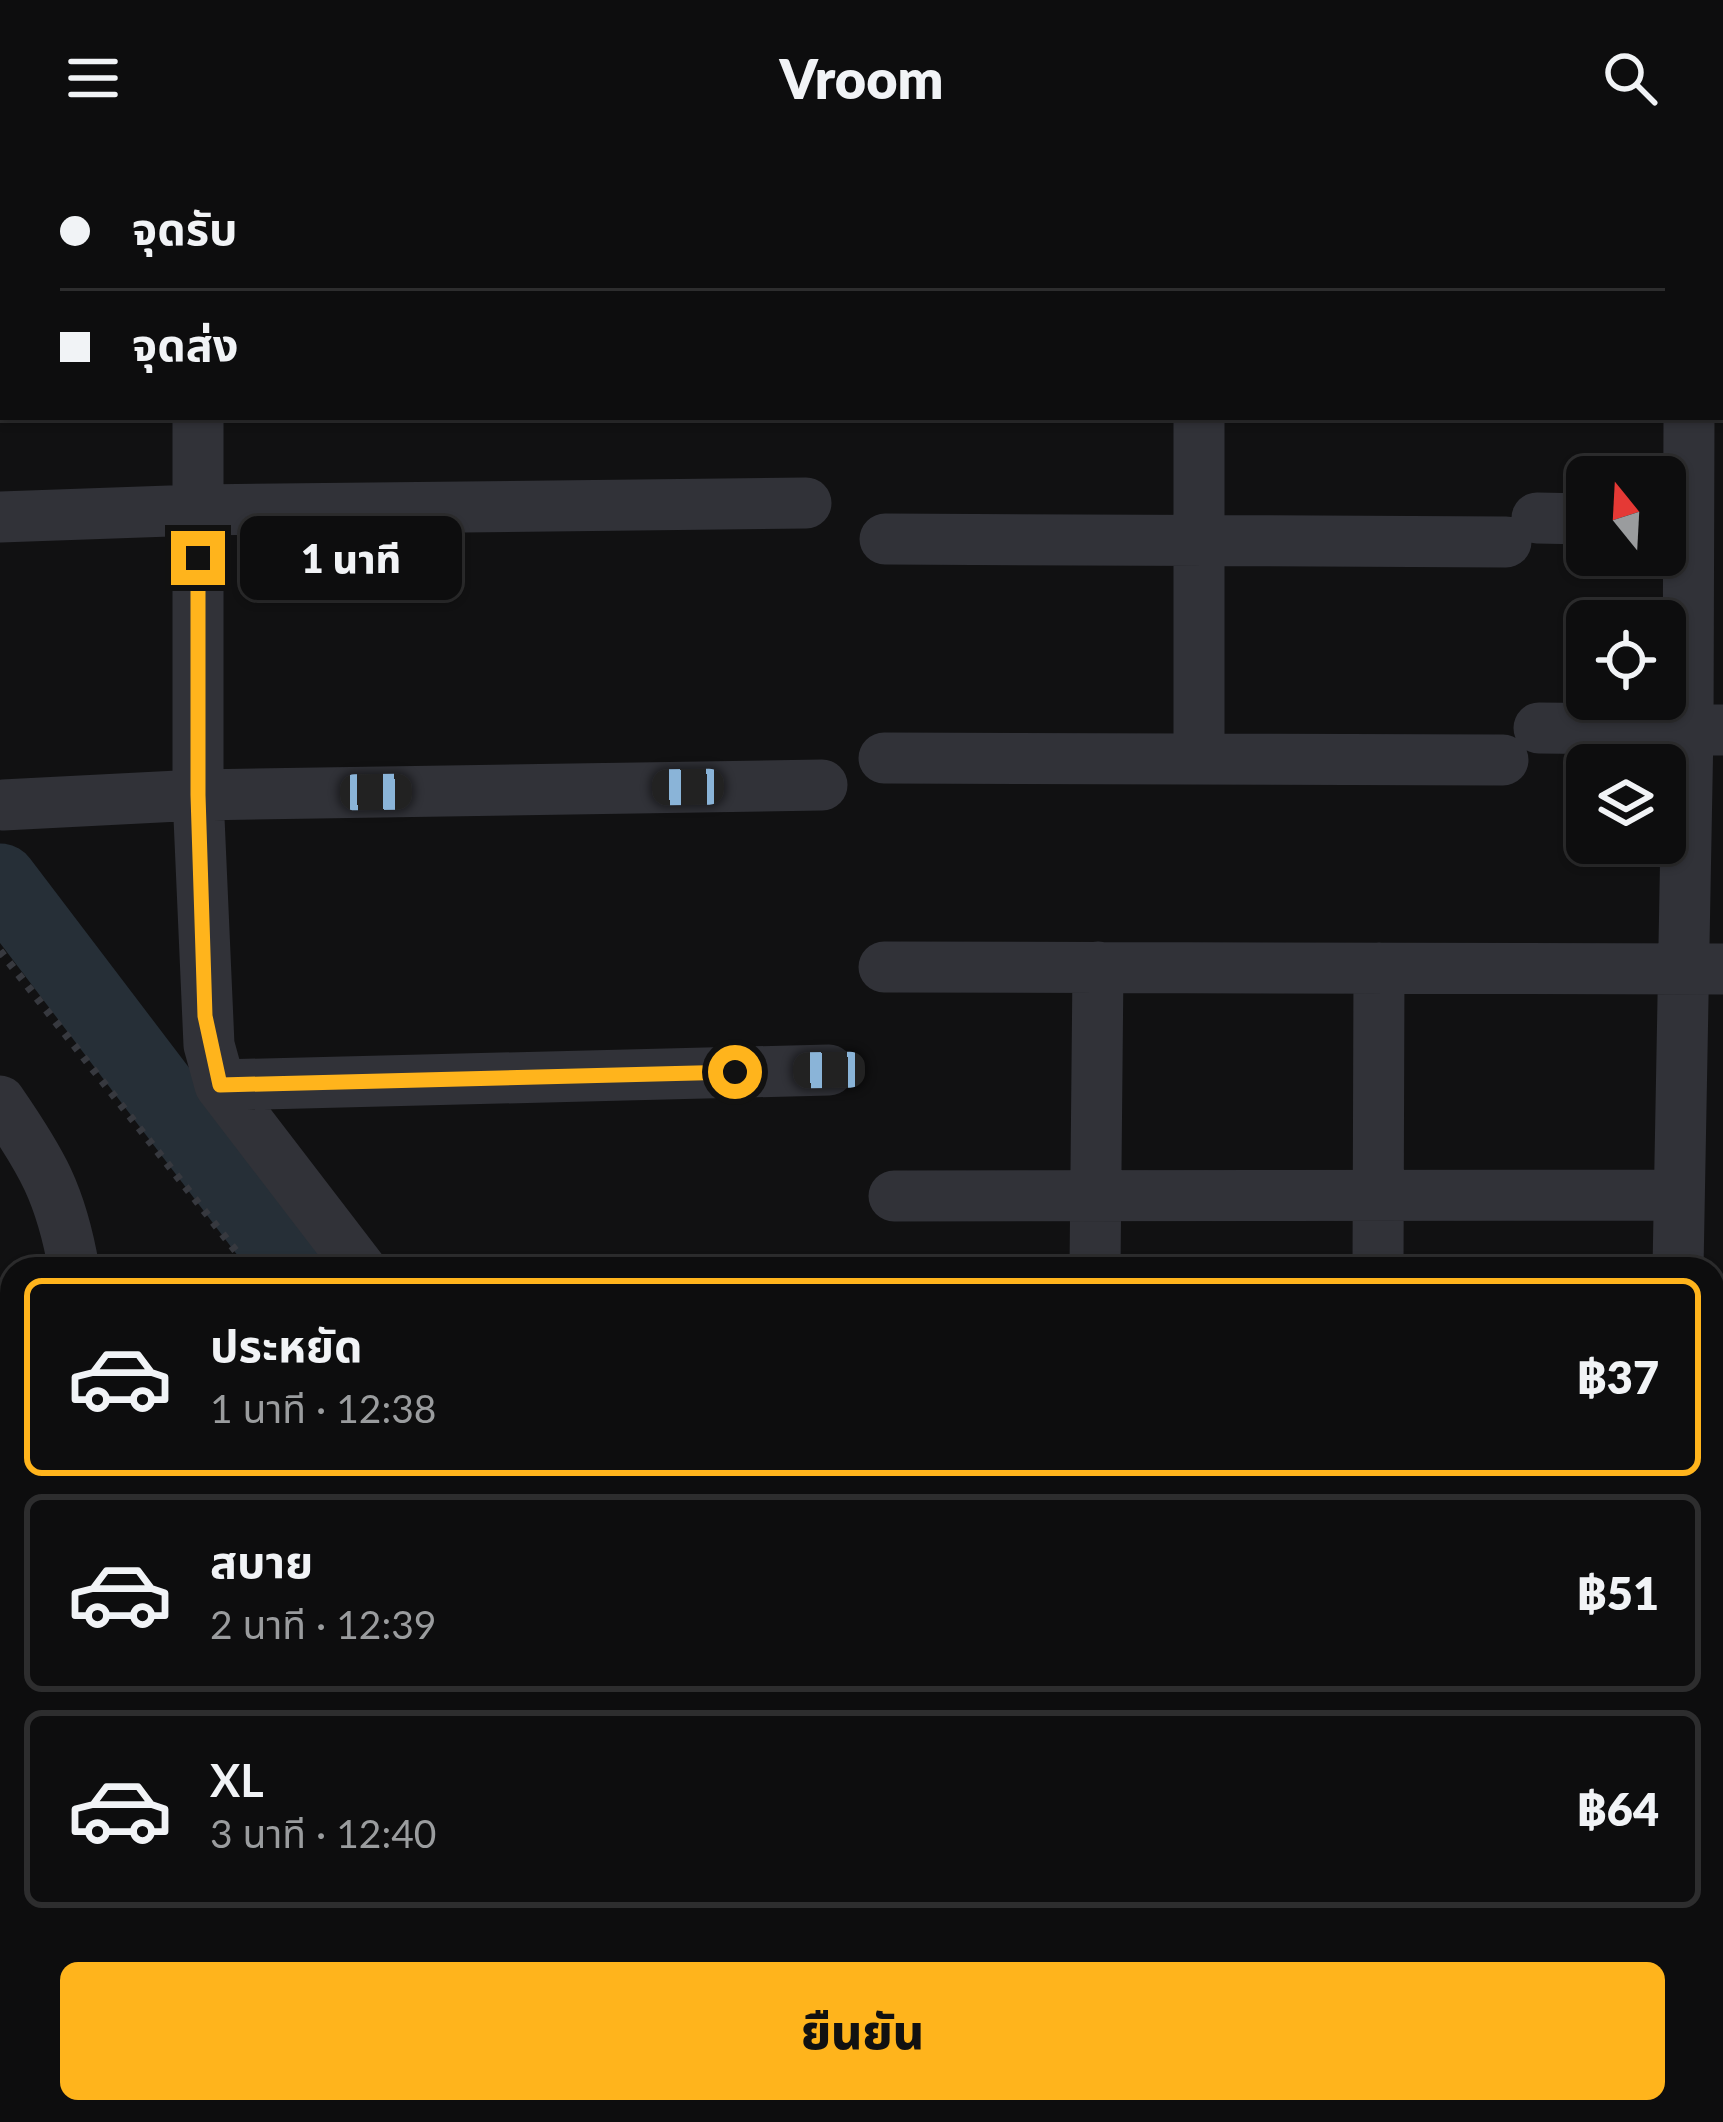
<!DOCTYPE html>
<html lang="th">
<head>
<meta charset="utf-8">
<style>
  body { margin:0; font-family:Lato,"Noto Sans Thai",sans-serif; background:#1b1b1c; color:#f1f3f6; height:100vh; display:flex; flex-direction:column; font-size:45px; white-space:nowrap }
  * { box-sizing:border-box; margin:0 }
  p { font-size:39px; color:#9a9c9e }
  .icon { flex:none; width:66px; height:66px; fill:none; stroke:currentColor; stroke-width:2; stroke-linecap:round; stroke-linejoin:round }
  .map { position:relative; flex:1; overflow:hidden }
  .panel { position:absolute; left:0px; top:1101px; width:1725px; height:867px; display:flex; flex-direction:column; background:#0d0d0e; border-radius:36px 36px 0 0; box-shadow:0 3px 9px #0004,0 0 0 3px #2d2d2e }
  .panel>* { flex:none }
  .guide { position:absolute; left:0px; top:0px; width:1725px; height:264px; box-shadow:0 3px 9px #0004,0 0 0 3px #2d2d2e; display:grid; align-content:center; height:264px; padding:0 60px; background:#0d0d0e }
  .needle { width:78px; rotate:342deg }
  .tools { position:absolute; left:1566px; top:300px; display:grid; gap:24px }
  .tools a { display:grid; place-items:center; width:120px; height:120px; border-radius:18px; background:#0d0d0e; box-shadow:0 3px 9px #0004,0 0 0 3px #2d2d2e; font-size:60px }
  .end { position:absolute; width:54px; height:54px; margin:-27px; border:15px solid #ffb41c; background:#111; box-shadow:0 0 0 6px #111 }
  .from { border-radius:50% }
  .bubble { position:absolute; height:84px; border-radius:18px; background:#0d0d0e; box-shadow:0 3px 9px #0004,0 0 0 3px #2d2d2e; font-size:39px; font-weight:800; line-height:84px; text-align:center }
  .car { position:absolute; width:36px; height:72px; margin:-36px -18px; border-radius:15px; box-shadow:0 0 9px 3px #0007; background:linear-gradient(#222 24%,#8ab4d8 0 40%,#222 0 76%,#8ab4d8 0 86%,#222 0) }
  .guide b { display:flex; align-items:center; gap:42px; height:114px; font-size:45px }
  .guide b+b { border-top:3px solid #2d2d2e }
  .guide i { width:30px; height:30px; background:#f1f3f6 }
  ul { padding:21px 0 0; list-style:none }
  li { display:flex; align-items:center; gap:36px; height:198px; margin:0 24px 18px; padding:0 36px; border:6px solid #2d2d2e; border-radius:18px }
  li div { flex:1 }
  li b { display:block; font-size:45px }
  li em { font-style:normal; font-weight:800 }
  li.selected { border-color:#ffb41c }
  li>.icon { width:108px; height:108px; stroke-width:1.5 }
  .primary-button { display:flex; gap:24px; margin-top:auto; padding:24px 60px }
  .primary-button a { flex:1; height:138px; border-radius:18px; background:#ffb41c; color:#111; font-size:48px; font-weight:800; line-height:138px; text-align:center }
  header { display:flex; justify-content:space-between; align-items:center; height:156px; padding:0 60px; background:#0d0d0e; font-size:54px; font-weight:800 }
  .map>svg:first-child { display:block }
</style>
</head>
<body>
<header><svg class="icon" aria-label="menu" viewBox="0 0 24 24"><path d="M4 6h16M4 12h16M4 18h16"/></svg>Vroom<svg class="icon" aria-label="search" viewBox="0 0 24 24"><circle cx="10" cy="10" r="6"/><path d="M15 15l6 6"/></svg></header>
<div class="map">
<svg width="1723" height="1966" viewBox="0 0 1723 1966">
  <rect width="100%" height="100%" fill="#111112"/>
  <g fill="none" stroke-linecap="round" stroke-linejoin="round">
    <path stroke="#262f37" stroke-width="45" d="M1713 1705 1723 1706"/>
    <path stroke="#262f37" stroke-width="75" d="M0 725 295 1113
      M1224 1956 1231 1966"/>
    <path stroke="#37393f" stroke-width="8" stroke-dasharray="6 9" stroke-linecap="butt" d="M0 795 250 1113
      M1713 1677 1723 1678
      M1141 1956 1138 1961 1148 1966"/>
    <path stroke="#313238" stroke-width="51" d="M184 0V3
      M1689 0V3
      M1205 3V0
      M0 73H3
      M1722 142H1723
      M198 261V639L209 889 220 929 361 1113
      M0 361 198 354 806 347
      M1537 362 1587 363
      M885 383 1506 386
      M1539 572 1722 574
      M884 602 1503 604
      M1199 602V261
      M3 649 198 639 822 629
      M884 811 1723 813
      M220 929 829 914
      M0 945C42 1006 61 1038 74 1113
      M894 1040 1677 1039
      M1095 1113 1098 811
      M1378 1113 1379 812
      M1678 1113 1688 573 1689 261
      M1713 1269H1723
      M0 1565 12 1563
      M1713 1618 1723 1619
      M1713 1755H1723
      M0 1764 12 1762
      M212 1956 214 1966
      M1672 1956 1723 1960
      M1291 1966 1336 1956"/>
  </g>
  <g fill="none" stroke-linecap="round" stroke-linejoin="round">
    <path stroke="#ffb41c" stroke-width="15" d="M198 402V639L205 860 220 929 735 916"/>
  </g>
</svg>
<div class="tools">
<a><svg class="needle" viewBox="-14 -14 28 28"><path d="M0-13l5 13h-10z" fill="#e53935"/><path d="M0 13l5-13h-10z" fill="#9a9c9e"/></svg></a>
<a><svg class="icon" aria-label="locate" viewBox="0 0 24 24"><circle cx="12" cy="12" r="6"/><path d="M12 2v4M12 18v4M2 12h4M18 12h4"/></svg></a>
<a><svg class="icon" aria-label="layers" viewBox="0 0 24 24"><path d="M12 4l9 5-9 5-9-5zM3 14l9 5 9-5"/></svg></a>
</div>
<i class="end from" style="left:735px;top:916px"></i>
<i class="end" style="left:198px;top:402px"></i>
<div class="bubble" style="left:240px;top:360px;width:222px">1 นาที</div>
<i class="car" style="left:688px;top:631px;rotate:269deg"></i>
<i class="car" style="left:376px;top:636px;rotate:89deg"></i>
<i class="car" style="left:829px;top:914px;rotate:269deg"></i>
<div class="guide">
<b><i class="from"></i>จุดรับ</b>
<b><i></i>จุดส่ง</b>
</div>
<section class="panel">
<ul>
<li class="selected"><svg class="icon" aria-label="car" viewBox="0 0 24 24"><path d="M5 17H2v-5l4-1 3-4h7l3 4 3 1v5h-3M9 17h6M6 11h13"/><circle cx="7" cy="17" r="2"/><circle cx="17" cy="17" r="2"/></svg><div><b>ประหยัด</b><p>1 นาที · 12:38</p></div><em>฿37</em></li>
<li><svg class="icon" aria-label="car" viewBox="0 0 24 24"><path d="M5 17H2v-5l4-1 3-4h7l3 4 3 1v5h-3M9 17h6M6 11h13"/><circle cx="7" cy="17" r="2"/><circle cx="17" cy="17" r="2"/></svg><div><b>สบาย</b><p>2 นาที · 12:39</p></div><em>฿51</em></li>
<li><svg class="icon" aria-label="car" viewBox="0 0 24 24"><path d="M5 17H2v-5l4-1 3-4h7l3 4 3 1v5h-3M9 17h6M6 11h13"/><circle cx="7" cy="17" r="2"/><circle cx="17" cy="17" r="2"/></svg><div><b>XL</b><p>3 นาที · 12:40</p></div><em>฿64</em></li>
</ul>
<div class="primary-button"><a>ยืนยัน</a></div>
</section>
</div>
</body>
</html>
